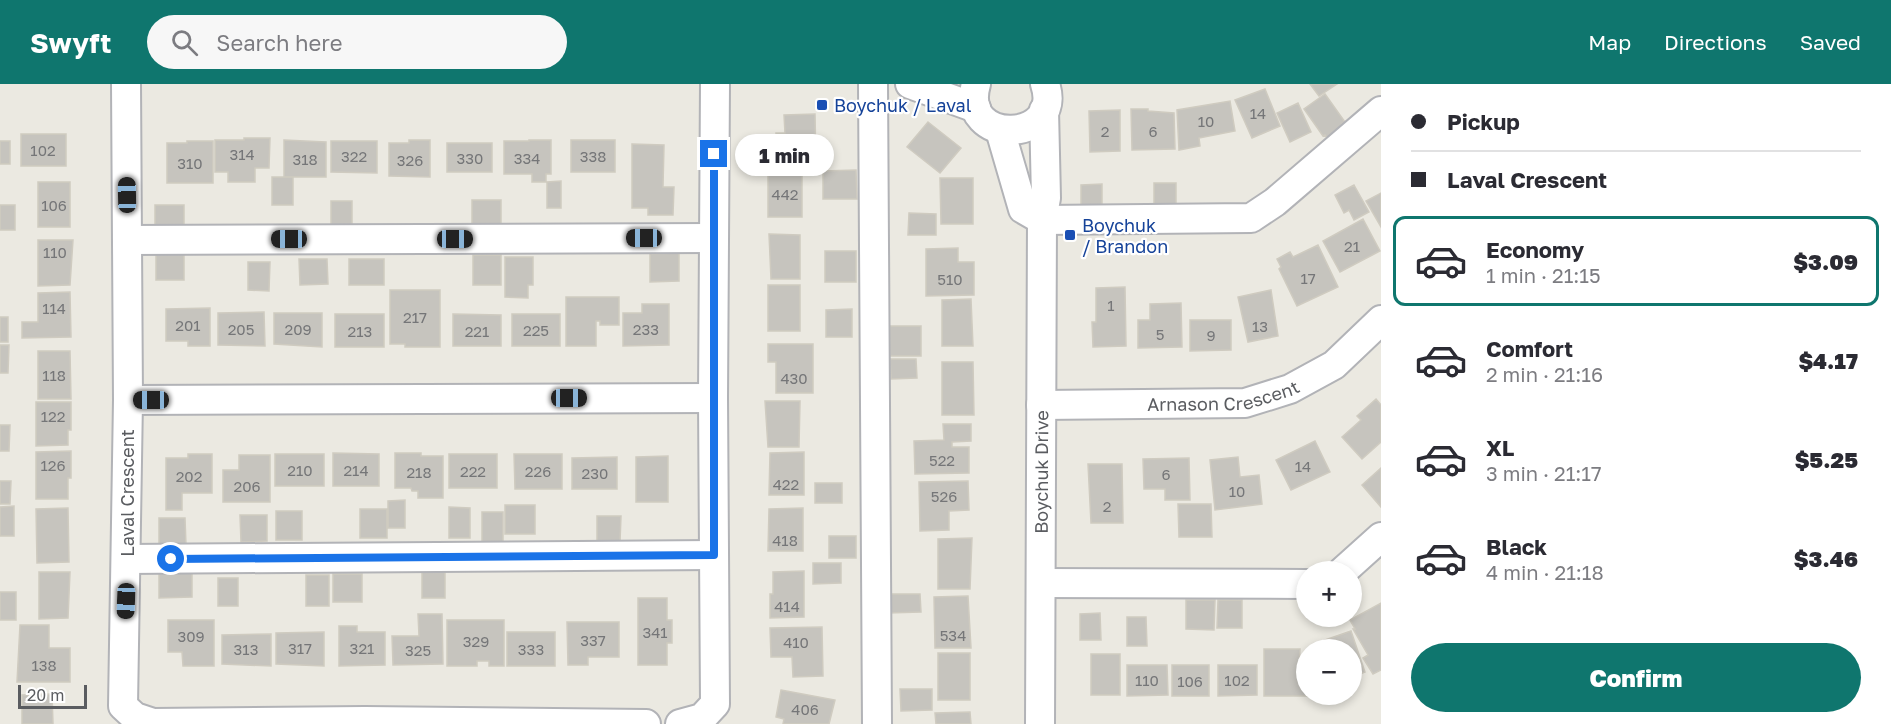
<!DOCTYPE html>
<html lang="en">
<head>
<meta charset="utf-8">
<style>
  body { margin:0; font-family:"Golos Text",sans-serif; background:#f7f7f7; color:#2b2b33; height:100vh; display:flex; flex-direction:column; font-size:22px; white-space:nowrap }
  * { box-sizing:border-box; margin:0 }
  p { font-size:20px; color:#7c7c81 }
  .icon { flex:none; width:33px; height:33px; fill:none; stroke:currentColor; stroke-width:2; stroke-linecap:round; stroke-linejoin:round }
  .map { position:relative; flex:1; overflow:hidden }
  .panel { display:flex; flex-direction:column; background:#fff; width:510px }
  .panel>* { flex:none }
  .guide { display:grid; align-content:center; height:132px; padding:0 30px; background:#fff }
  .controls { position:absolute; left:1296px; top:477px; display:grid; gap:12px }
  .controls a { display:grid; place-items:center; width:66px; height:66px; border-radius:50%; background:#fff; box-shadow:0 3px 9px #0003; font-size:30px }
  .scale { position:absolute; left:18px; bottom:15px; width:69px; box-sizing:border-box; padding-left:6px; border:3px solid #5a5c60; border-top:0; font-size:16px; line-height:21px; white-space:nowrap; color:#5a5c60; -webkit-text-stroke:4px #fff; paint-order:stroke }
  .end { position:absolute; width:27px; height:27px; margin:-14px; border:8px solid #1a73e8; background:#fff; box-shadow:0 0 0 3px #fff }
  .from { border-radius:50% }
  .bubble { position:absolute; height:42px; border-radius:21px; background:#fff; box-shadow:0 3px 9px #0003; font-size:20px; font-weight:800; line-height:42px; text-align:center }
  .car { position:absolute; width:18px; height:36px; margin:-18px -9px; border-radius:8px; box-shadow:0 0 4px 2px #0007; background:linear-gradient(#222 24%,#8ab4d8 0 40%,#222 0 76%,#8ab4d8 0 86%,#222 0) }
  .guide b { display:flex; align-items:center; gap:21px; height:57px; font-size:22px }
  .guide b+b { border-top:2px solid #e1e1e2 }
  .guide i { width:15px; height:15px; background:#2b2b33 }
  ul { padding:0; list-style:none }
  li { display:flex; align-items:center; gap:18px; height:90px; margin:0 12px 9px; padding:0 18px; border:3px solid transparent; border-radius:12px }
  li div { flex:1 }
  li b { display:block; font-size:22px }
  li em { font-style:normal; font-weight:800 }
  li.current { border-color:#0f766e }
  li>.icon { width:54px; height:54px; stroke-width:1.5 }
  .action { display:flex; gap:12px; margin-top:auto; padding:12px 30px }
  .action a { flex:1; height:69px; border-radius:36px; background:#0f766e; color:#fff; font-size:24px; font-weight:800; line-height:69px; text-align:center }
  header { display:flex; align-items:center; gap:36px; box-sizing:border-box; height:84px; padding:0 30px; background:#0f766e; color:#fff }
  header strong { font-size:28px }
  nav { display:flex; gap:33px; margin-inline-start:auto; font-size:21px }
  .search { width:420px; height:54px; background:#f7f7f7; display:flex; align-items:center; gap:15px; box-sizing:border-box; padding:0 21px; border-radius:33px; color:#7c7c81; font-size:22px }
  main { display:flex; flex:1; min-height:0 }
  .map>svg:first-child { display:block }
</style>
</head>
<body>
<header>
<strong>Swyft</strong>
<div class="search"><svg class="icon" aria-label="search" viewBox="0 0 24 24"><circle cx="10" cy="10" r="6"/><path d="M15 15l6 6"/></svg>Search here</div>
<nav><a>Map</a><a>Directions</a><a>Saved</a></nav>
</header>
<main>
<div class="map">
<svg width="1381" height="640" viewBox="0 0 1381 640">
  <rect width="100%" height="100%" fill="#ebe9e1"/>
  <path fill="#c6c4be" stroke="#cfcbc0" stroke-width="1.5" d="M1310 0H1337L1319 12Z
    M1265 5 1280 42 1252 54 1235 16Z
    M1325 10 1345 38 1342 40 1346 46 1329 57 1325 51 1323 52 1304 25Z
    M1230 17 1235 47 1199 54 1200 62 1179 66 1177 26Z
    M1298 19 1311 48 1290 58 1277 29Z
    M1131 25H1148V27L1174 29 1175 65 1132 66Z
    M1120 26V67L1090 68 1089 27Z
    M815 30 816 79 766 80 765 53H776V49H785L784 31Z
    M928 38 961 64 940 89 907 63Z
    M21 50H66V82H21Z
    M244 54H270L269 84H255V98H228V88H215V56H244Z
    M284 56 326 58V93H284Z
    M409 56H430V93L389 92V59H409Z
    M529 56H551V90H546V98H532V90H504V57H529Z
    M571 56H615V88H571Z
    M0 57H10V80H0Z
    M187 57H213V99H167V59H187Z
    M331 57H377V89L331 88Z
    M447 59H492V88H447Z
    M632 60 664 61 663 103H674L673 131H648V124H632Z
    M856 86 857 115H823V87Z
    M768 88H802V133H768Z
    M272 93H293V121H272Z
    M940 94H973V140H941Z
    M561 97V124H547V98Z
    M38 98H70V143H38Z
    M1154 99H1176V126H1154Z
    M1102 100V127H1081V101Z
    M1354 101 1369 128 1354 136 1349 126 1344 129 1335 111Z
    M1381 109V143L1366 117Z
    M472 116H501V146H472Z
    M331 117H352V144H331Z
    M0 121H15V146H0Z
    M155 121H184V149H155Z
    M909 129 936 130V151H908Z
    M1363 135 1380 167 1340 188 1323 157Z
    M769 150 800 151V195H771Z
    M38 156H73L70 201 38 202Z
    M1318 161 1338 203 1297 222 1279 185 1281 183 1277 175 1290 168 1293 173Z
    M958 164V178H974V211L926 212V165Z
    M825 167H856V198H825Z
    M679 169V197L650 198V170Z
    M156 170H184V196H156Z
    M473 171H501V201H473Z
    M505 173H533V201H528V214L505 213Z
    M299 175H327L328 200 300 201Z
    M349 175H384V201H349Z
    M248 178H270L269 207 248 206Z
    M768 201H800V247H768Z
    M1125 203 1126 262 1093 263 1092 238H1096V204Z
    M390 206H440V263H405V260H390Z
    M1271 206 1278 252 1248 258 1238 213Z
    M70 208 71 253 22 254V238H38V209Z
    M566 213H619V241H600V237H596V262H566Z
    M971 215 973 262H942V216Z
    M1181 219 1182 263 1138 264V236H1150V220Z
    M642 220H669V261L623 262V229H642Z
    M210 224V262H188V257H166V225Z
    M852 225V253H826V226Z
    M264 228 265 262 218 261V229Z
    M274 229H322V263L274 260Z
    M335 230H384V263H335Z
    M453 230 501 231V262H453Z
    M512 230H560V262H512Z
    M0 233H8V258H0Z
    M1190 236H1231V266L1190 267Z
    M890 242H921V272H890Z
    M768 260H813V309H776V278H768Z
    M0 261H9L8 289H0Z
    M38 267H70L71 315H38Z
    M890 275H916L917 294 891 295Z
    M942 278H973L974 331H942Z
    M1376 315 1381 321V358L1362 375 1342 353 1361 336 1357 332Z
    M765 317H800L799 363H768Z
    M36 318H71V346H68V361L36 362Z
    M943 340H971V357L952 358V363H969V389L915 390 914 357 944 356Z
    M0 341H10L9 367H0Z
    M1315 357 1330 388 1291 406 1276 376Z
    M71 367V394H68V415H36V368Z
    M804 368V411H769L770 369Z
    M333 369 379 370V402H333Z
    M395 369H421V372H443V414H418V407H412L411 404H395Z
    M188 370H212V409H182V426H166V374H188Z
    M275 370H324V402H275Z
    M449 370H497V404H449Z
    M514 370H562V405H515Z
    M239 371H270V418H223V386H239Z
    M668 372V418H636V373Z
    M617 373V405H572V374Z
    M1238 373 1240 393 1259 391 1262 420 1215 426 1210 376Z
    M1189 374 1190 416H1165V405H1144L1143 375Z
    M1088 380H1122L1123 439H1091Z
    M1381 384V423L1362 401Z
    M0 397H11L10 420H0Z
    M968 397 969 426 949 427V446L920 447 919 398Z
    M815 399H842V419H815Z
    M405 416V444H388V417Z
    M1178 420H1211L1212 453H1179Z
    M505 421H535V450H505Z
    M14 422V452H0V423Z
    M449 423 470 424V454H449Z
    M68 424 69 478 37 479 36 425Z
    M803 424V467H768L769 425Z
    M360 425H387V454H360Z
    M276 427H302V456H276Z
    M482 428H503V459H482Z
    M240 431H267V457L241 458Z
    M597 432H621L620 458H597Z
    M159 434H185L186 461H159Z
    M829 452H856V474H829Z
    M972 454 970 505H938V455Z
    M813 479H841V499L813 500Z
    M159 486H192V513L159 514Z
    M422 486H445V514H422Z
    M804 487V533L770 534V510H773V488Z
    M39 488H70L68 534 39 535Z
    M333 490H362V518H333Z
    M306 491H329V522H306Z
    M218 494H238V522H218Z
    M0 508H16V536H0Z
    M888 510H920L921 528 888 529Z
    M968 512 971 564H935L934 513Z
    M638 514H667V536H672V559H667V581H638Z
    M1186 516H1215L1214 546 1186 545Z
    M1218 516H1242V544H1217Z
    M1381 519V586L1373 590 1363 574 1368 571 1353 545H1355L1350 536Z
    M1100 529 1101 556H1080V530Z
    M418 530H442L443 580 393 581 392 552H419Z
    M1322 532H1346V533L1325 541Z
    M1127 533H1146L1147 562H1127Z
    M168 536H214V582H183L182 568H168Z
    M447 536H504V582H489V577H477V582H447Z
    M567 538H619V573H588V581H568Z
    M20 541H49V564H70V598H17Z
    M339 542H357V548H385V581L339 582Z
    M822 543 823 592 793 593 792 573H771L770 544Z
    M1351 547 1365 588 1352 593V566H1312V563L1323 560 1322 557Z
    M324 548V582L276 580V549Z
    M507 548H555V582H507Z
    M271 550V582L222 580V551Z
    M1264 565H1300L1299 583H1306V610L1315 612H1264Z
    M938 569H970V616H938Z
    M1091 570H1120V611H1091Z
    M1127 581H1167L1168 611 1127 612Z
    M1172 581H1209V612H1172Z
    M1218 581H1257V611L1218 612Z
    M900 605H932V626L901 627Z
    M781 606 835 616 829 640H783L784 635 776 633Z
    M52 610 53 640H22V611Z
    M970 628 971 640H936L935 629Z"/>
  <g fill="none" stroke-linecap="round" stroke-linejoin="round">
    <g stroke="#b2b3b7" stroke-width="32">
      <g id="minor">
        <path d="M126 0 128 316 123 622 135 633 153 639 365 637 646 640"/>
        <path d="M873 0 877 640"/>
        <path d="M910 0 976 24"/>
        <path d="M976 0C958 63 1065 59 1045 0"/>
        <path d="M1000 46 1023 125 1042 136"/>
        <path d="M1042 136 1251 134 1275 118 1381 27"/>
        <path d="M127 156 714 154"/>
        <path d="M128 316 713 314"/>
        <path id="s1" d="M1041 321 1245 319 1290 305 1334 281 1381 236"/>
        <path d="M127 475 714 471"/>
        <path d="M1342 488 1381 453"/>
        <path d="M1041 499 1306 500"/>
        <path d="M680 640 702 634 715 620 713 314 715 0"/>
        <path id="s2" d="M1040 640 1042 136 1046 114 1044 26"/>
      </g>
    </g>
    <use href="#minor" stroke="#fff" stroke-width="28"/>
  </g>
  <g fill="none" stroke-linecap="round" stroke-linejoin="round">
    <path stroke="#1a73e8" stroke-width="8" d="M171 475 714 471V70"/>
  </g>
  <g fill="#1a4fb4" stroke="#fff" stroke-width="2">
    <rect x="816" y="15" width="12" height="12" rx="3"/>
    <rect x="1064" y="145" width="12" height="12" rx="3"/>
  </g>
  <g text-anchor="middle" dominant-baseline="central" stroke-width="4.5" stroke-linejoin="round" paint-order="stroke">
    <g font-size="15" fill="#757678">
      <text x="1258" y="29">14</text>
      <text x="1206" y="37">10</text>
      <text x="1105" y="47">2</text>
      <text x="1153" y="47">6</text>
      <text x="43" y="66">102</text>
      <text x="242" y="70">314</text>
      <text x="354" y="72">322</text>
      <text x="593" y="72">338</text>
      <text x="470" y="74">330</text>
      <text x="527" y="74">334</text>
      <text x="305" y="75">318</text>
      <text x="410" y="76">326</text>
      <text x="190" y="79">310</text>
      <text x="785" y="110">442</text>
      <text x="54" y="121">106</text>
      <text x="1352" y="162">21</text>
      <text x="55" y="168">110</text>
      <text x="1308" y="194">17</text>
      <text x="950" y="195">510</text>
      <text x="1111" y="221">1</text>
      <text x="54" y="224">114</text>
      <text x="415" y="233">217</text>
      <text x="188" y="241">201</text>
      <text x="1260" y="242">13</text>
      <text x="241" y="245">205</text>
      <text x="298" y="245">209</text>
      <text x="646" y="245">233</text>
      <text x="536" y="246">225</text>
      <text x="360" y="247">213</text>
      <text x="477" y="247">221</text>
      <text x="1160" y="250">5</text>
      <text x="1211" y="251">9</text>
      <text x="54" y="291">118</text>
      <text x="794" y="294">430</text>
      <text x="53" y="332">122</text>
      <text x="942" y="376">522</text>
      <text x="53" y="381">126</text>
      <text x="1303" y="382">14</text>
      <text x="300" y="386">210</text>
      <text x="356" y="386">214</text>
      <text x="473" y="387">222</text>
      <text x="538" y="387">226</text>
      <text x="419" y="388">218</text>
      <text x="595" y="389">230</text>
      <text x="1166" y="390">6</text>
      <text x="189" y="392">202</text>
      <text x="786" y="400">422</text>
      <text x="247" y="402">206</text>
      <text x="1237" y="407">10</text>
      <text x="944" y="412">526</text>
      <text x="1107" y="422">2</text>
      <text x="785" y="456">418</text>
      <text x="787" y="522">414</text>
      <text x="655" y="548">341</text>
      <text x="953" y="551">534</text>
      <text x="191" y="552">309</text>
      <text x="593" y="556">337</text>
      <text x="476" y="557">329</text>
      <text x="796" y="558">410</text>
      <text x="300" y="564">317</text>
      <text x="362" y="564">321</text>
      <text x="246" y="565">313</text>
      <text x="531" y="565">333</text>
      <text x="418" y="566">325</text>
      <text x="44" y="581">138</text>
      <text x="1147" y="596">110</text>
      <text x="1237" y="596">102</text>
      <text x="1190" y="597">106</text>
      <text x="805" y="625">406</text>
    </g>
    <g font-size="18" fill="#164399" stroke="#fff" text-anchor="start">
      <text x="834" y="21">Boychuk / Laval</text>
      <text x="1082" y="141">Boychuk<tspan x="1082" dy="21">/ Brandon</tspan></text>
    </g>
    <g font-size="18" fill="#5a5c60" stroke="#fff">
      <text stroke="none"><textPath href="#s1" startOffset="183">Arnason Crescent</textPath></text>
      <text stroke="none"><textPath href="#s2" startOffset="252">Boychuk Drive</textPath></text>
      <text transform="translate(127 409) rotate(-90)">Laval Crescent</text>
    </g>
  </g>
</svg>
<div class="controls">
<a>+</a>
<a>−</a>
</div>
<div class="scale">20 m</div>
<i class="end from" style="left:171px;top:475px"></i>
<i class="end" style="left:714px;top:70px"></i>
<div class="bubble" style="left:735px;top:50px;width:99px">1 min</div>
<i class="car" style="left:127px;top:111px;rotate:359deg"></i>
<i class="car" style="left:644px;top:154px;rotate:270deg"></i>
<i class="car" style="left:289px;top:155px;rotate:270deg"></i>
<i class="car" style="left:455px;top:155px;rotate:90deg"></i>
<i class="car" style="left:569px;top:314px;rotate:90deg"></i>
<i class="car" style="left:151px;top:316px;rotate:270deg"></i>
<i class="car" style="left:126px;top:517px;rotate:182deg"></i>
</div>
<section class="panel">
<div class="guide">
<b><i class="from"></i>Pickup</b>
<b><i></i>Laval Crescent</b>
</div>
<ul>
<li class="current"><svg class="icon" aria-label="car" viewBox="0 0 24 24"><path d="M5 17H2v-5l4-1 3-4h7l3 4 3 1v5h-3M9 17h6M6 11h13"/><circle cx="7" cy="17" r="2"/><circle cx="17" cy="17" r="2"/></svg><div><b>Economy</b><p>1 min · 21:15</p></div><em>$3.09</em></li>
<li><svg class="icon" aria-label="car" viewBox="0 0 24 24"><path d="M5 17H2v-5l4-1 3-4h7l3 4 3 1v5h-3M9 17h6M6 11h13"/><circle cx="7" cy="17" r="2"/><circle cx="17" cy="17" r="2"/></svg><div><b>Comfort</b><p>2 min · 21:16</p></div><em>$4.17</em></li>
<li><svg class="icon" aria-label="car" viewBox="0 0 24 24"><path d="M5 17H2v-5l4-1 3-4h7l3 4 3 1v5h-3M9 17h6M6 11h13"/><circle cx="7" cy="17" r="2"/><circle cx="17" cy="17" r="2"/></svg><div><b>XL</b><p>3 min · 21:17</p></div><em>$5.25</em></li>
<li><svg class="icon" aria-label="car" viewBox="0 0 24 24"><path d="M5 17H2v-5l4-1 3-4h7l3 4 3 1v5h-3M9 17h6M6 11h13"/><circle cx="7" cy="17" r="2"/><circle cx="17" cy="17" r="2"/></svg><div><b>Black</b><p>4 min · 21:18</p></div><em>$3.46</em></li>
</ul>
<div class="action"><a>Confirm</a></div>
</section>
</main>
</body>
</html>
